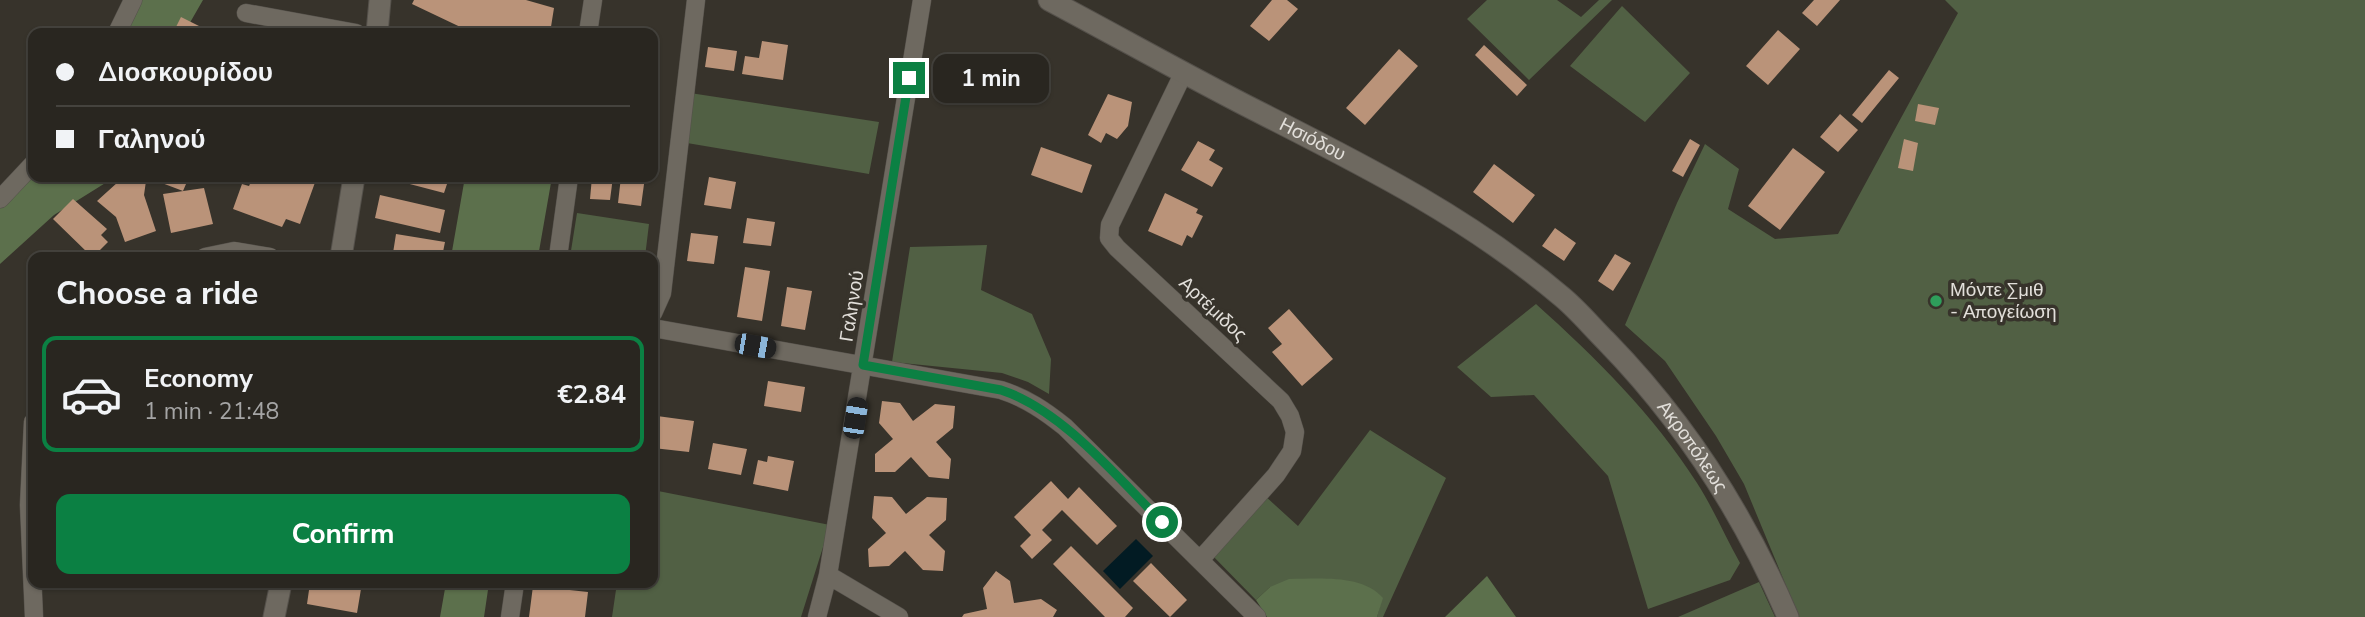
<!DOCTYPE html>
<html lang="en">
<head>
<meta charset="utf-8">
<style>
  body { margin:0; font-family:"Nunito Sans",sans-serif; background:#35322d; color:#f1f3f6; height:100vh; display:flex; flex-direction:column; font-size:26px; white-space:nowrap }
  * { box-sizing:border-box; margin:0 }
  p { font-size:23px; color:#a5a5a5 }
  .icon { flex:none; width:38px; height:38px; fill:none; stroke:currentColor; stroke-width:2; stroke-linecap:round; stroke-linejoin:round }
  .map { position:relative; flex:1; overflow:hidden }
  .sheet { position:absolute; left:28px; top:252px; width:630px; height:336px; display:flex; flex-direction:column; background:#292620; border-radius:14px; box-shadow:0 2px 5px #0004,0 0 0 2px #45433e }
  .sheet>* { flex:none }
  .top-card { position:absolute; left:28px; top:28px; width:630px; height:154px; border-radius:14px; box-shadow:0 2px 5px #0004,0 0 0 2px #45433e; display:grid; align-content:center; height:154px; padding:0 28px; background:#292620 }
  .end { position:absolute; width:32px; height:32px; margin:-16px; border:9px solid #0b8043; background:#fff; box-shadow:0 0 0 4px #fff }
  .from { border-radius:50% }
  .bubble { position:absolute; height:49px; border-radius:14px; background:#292620; box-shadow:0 2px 5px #0004,0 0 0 2px #45433e; font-size:23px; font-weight:700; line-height:49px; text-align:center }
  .car { position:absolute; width:21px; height:42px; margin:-21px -10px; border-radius:9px; box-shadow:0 0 5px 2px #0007; background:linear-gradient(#222 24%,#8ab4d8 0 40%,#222 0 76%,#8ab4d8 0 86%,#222 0) }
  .top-card b { display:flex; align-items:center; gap:24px; height:66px; font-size:26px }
  .top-card b+b { border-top:2px solid #45433e }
  .top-card i { width:18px; height:18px; background:#f1f3f6 }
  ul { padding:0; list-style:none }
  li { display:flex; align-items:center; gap:21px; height:116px; margin:0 14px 10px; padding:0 14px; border:4px solid transparent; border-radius:14px }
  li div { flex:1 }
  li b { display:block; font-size:26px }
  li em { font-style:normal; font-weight:700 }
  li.on { border-color:#0b8043 }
  li>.icon { width:63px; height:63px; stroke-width:1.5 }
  h2 { padding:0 28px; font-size:32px; line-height:84px }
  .cta { display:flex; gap:14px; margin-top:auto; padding:14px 28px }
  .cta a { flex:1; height:80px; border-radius:14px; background:#0b8043; color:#fff; font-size:28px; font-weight:700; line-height:80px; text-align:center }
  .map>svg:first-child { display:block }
</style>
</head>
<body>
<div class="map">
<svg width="2365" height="617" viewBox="0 0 2365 617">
  <rect width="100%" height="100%" fill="#37332b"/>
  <path fill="#516044" d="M1487 0H1557L1581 17 1599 0H1612L1529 80 1467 19Z
    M1945 0H2365V617H1799L1744 484 1716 436 1665 361 1625 325 1677 203 1705 144 1739 169 1728 209 1775 239 1838 234 1958 13Z
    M1622 6 1690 73 1645 122 1570 66Z
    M690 93 879 122 869 174 687 143Z
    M577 213 649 224 645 257H570Z
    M987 245 981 290 1032 314 1051 359 1049 394 1028 382 1002 373 892 362 910 247Z
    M1536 304C1596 358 1653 414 1697 483 1713 508 1725 536 1740 563L1730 580 1648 609 1608 476 1534 395 1491 397 1457 367Z
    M1370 430 1446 478 1383 617H1377L1382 598 1270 587 1256 600 1209 552 1264 495 1298 526Z
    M653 490 830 525 801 617H612L617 583H653Z
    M1759 582 1775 617H1678Z"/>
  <path fill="#5c704c" d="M139 0H203L184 33H121Z
    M33 169V177H115L54 215 0 264V205Z
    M465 177H552L538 257H451Z
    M1487 576 1516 617H1445Z
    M1289 579C1319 579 1362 574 1383 598L1377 617H1267L1256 600 1270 587Z
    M446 583H489L484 617H440Z"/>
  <path fill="#021b23" d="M1136 539 1153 556 1120 589 1103 571Z"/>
  <path fill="#ba9379" d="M414 0H526L554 8 550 33H473L412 4Z
    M1272 0H1287L1298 9 1269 41 1250 26Z
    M1814 0H1840L1817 26 1802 13Z
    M181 17 201 27 197 33H173Z
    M616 28 650 31V33H615Z
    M1778 30 1800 49 1768 85 1746 66Z
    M762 41 788 45 783 80 742 74 745 56 759 58Z
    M1484 45 1527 85 1517 96 1475 55Z
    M708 47 737 51 734 71 705 67Z
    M1399 49 1418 66 1365 125 1346 108Z
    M1889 70 1899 78 1862 123 1852 115Z
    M1108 94 1132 102 1128 126 1117 139 1106 133 1101 143 1088 135Z
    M1918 104 1939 108 1935 125 1915 121Z
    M1840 114 1858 130 1838 152 1820 137Z
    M1690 139 1700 145 1683 177 1672 171Z
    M1904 139 1918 143 1913 171 1898 168Z
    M1198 141 1215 150 1209 160 1223 168 1212 187 1181 170Z
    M1041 147 1092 165 1082 193 1031 175Z
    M1793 148 1825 172 1780 230 1748 206Z
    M1494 164 1535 195 1513 223 1473 192Z
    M146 177H189L183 191Z
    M253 177H317L300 224 286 219 282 227 233 209 242 184 249 186Z
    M383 177H446L448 181 444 193Z
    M592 177H613L610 200 590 199Z
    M621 177H645L641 206 618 203Z
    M709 177 736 182 731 209 704 205Z
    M146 181 144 195 156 231 125 242 116 217 97 201 118 182Z
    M204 188 213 224 171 233 163 194Z
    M1165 193 1198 209 1196 213 1203 216 1192 238 1187 235 1182 246 1148 231Z
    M380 195 445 210 440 233 375 218Z
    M73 199 107 229 101 235 108 242 100 250 90 255 53 219Z
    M747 218 775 222 771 246 743 243Z
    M1555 228 1576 243 1564 261 1542 246Z
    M691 233 718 236 714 264 687 261Z
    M396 234 445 242 442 257H417L393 253Z
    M1615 254 1631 263 1613 291 1598 281Z
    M745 267 770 271 762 321 737 317Z
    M787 287 812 291 805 330 781 326Z
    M1289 309 1333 359 1302 386 1272 352 1282 344 1268 328Z
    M768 381 805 387 801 412 764 406Z
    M882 401 900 403 913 421 935 404 955 406 953 428 936 442 951 459 949 479 929 477 911 457 895 472H875V454L893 439 879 423Z
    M657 416 694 421 689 452 653 448Z
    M713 443 747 449 741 475 708 469Z
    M768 456 794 461 788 491 753 484 758 460 767 462Z
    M1051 481 1068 499 1079 487 1117 526 1097 545 1062 510 1042 530 1052 540 1032 559 1020 546 1031 535 1014 517Z
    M874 496 892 497 906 514 927 497 947 498 946 520 929 535 945 551 943 571 923 570 905 551 889 566 869 567 868 549 886 533 872 518Z
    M1071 546 1133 608 1125 617H1105L1053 564Z
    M1151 563 1187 600 1170 617 1133 581Z
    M996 571 1010 581 1014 603 1041 599 1057 610 1053 617H962L964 614 987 609 983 588Z
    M310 583H362L357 613 307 604Z
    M533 586 588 592 585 617H529Z"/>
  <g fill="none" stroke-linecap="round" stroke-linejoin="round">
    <g stroke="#55514b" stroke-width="19">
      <path id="street" d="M246 13 356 33
        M117 33 133 0
        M588 33 593 0
        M1184 72 1110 225 1109 238 1117 248 1281 401 1290 416 1295 432 1292 451 1276 475 1200 560
        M0 199 33 164
        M205 257 234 251 270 257
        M558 257 569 177
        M653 313 662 293 696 0
        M653 328 1001 390C1026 398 1045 411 1065 427L1257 617
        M33 422 29 505 34 617
        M828 575 899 617
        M510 617 515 583
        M817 617 828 575 922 0"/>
    </g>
    <g stroke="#55514b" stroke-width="23">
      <g id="secondary">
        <path id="s1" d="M1049 0C1115 35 1179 71 1245 105 1357 162 1464 214 1561 296 1577 309 1591 326 1606 341 1684 421 1744 514 1788 617"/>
        <path d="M377 33 380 0"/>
        <path d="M341 257 354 177"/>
        <path d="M274 617 281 583"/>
      </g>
    </g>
    <use href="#street" stroke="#6e6960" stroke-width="18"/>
    <use href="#secondary" stroke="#6e6960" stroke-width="21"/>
  </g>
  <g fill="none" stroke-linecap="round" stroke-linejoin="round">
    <path stroke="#0b8043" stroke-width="9" d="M909 78 863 365 1001 390C1062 410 1117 477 1162 522"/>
  </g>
  <circle fill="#2e9e5b" stroke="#37332b" stroke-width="2.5" cx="1936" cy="301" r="7"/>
  <g text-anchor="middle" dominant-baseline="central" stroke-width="7" stroke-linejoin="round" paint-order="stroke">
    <g font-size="19" fill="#e2dfda" stroke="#37332b">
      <text stroke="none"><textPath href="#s1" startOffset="298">Ησιόδου</textPath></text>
      <text transform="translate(852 306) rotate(-81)">Γαληνού</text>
      <text transform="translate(1213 309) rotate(43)">Αρτέμιδος</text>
      <text stroke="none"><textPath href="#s1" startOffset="793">Ακροπόλεως</textPath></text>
    </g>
    <g font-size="19" fill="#e2dfda" stroke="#37332b" text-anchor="start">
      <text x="1950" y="290">Μόντε Σμιθ<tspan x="1950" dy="22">- Απογείωση</tspan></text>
    </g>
  </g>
</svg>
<i class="end from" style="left:1162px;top:522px"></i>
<i class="end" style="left:909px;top:78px"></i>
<div class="bubble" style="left:933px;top:54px;width:116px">1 min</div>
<i class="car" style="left:755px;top:346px;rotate:100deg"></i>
<i class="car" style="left:855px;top:418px;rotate:9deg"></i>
<div class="top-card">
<b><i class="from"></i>Διοσκουρίδου</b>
<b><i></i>Γαληνού</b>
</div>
<section class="sheet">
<h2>Choose a ride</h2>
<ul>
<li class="on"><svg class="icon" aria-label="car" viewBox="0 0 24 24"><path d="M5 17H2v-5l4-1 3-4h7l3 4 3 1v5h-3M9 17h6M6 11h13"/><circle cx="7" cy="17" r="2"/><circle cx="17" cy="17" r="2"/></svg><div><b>Economy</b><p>1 min · 21:48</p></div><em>€2.84</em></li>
</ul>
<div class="cta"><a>Confirm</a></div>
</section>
</div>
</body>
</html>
